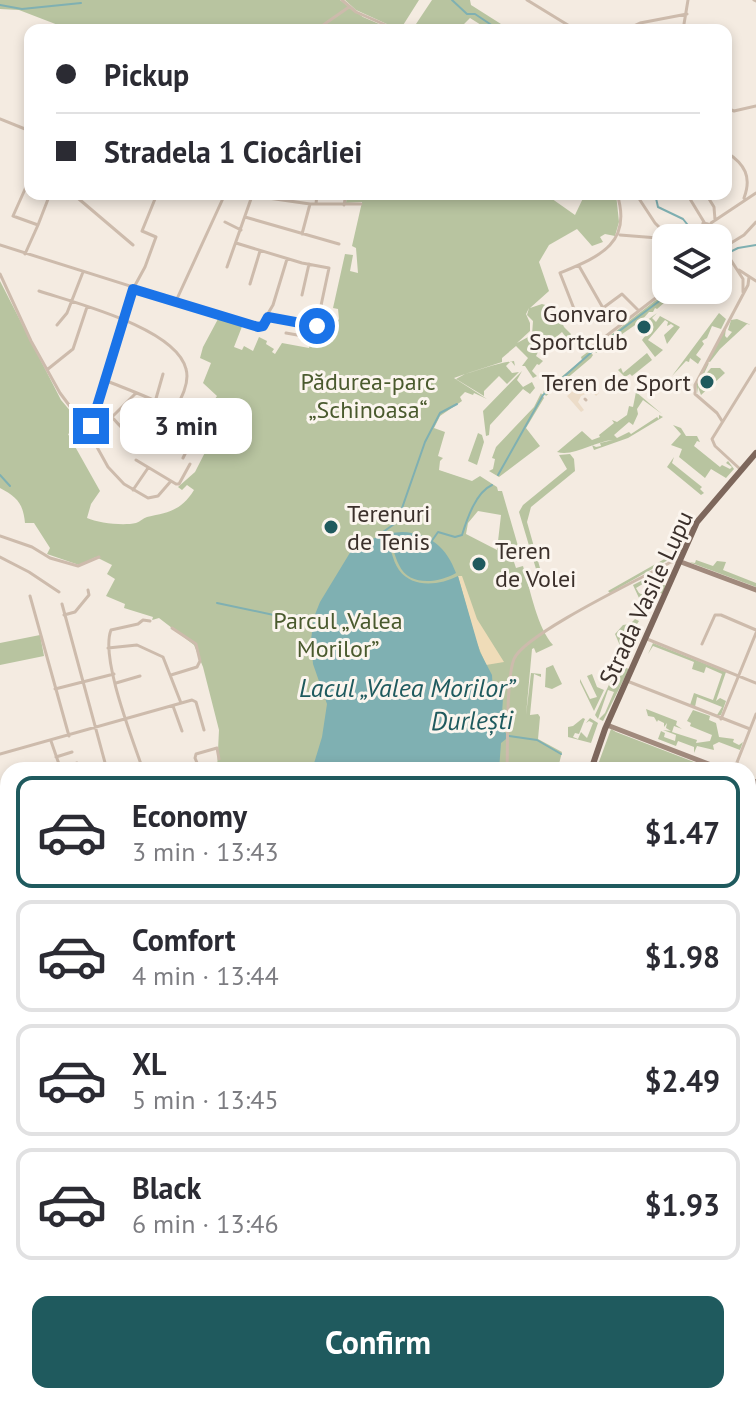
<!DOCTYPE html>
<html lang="en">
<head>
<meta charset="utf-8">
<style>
  body { margin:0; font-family:"PT Sans",sans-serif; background:#f7f7f7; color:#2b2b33; height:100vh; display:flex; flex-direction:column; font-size:30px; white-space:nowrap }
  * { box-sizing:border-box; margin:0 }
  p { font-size:26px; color:#7c7c81 }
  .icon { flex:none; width:44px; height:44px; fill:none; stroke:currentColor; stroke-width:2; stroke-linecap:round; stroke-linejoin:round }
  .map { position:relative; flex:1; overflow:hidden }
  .details { position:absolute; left:0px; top:762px; width:756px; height:642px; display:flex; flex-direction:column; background:#fff; border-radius:24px 24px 0 0; box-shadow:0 4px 12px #0003 }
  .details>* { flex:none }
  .top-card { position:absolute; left:24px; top:24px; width:708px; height:176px; border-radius:16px; box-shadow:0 4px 12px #0003; display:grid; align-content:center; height:176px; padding:0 32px; background:#fff }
  .tools { position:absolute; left:652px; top:224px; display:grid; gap:16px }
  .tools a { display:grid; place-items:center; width:80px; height:80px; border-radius:16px; background:#fff; box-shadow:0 4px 12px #0003; font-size:40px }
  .end { position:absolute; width:36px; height:36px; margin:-18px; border:10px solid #1a73e8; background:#fff; box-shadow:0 0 0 4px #fff }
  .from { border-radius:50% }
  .bubble { position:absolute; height:56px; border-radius:16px; background:#fff; box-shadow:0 4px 12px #0003; font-size:26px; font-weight:700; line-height:56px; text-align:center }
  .top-card b { display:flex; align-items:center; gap:28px; height:76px; font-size:30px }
  .top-card b+b { border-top:2px solid #e1e1e2 }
  .top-card i { width:20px; height:20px; background:#2b2b33 }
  ul { padding:14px 0 0; list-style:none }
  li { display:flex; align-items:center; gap:24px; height:112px; margin:0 16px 12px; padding:0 16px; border:4px solid #e1e1e2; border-radius:16px }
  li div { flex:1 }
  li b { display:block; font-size:30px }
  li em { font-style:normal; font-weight:700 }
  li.selected { border-color:#1f5a5e }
  li>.icon { width:72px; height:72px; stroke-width:1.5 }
  .action { display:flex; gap:16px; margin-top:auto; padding:16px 32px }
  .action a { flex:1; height:92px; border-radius:16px; background:#1f5a5e; color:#fff; font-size:32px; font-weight:700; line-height:92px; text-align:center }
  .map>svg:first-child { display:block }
</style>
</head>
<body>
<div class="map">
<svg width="756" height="1403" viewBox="0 0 756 1403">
  <rect width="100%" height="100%" fill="#f4ebe1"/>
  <path fill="#b8c4a0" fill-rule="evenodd" d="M0 0H340L363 17 393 30H71L19 10 0 9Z
    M345 0H419L400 30 356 10Z
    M432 0H470L471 5 501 24 496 30H489L470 18 458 30H412Z
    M347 194H548V196L575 215 585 194H616L619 222 615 236 605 234 600 237 603 242 592 246 577 229 549 245 539 262 549 291 530 308 542 304 556 308 564 327 571 334 564 343 559 341 565 336 562 332 543 349 532 335 533 321 527 315 529 308 526 314 530 323V331L517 343 530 336 540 348 536 356 543 361 539 365 537 364 532 371 537 376 533 378 525 366H522L528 358 516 346 502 358V362L465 374C480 370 497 363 514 361L515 366 511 361 506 366 512 373 519 372 507 384 499 376 484 391V396L456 379 465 374 454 378 487 399 474 393 473 395 465 392 460 397 462 401 440 416 434 428 445 432 438 456 443 458 440 461 439 470 472 481 480 476 497 487 498 491H502L518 546 516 551 511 553 516 568 523 566C531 592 537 627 553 645L536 653 534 648 532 649 526 715 531 673 541 674V677L534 674 530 715 538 714 540 717 538 739 562 752 559 764 565 770H217L219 730 203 667 194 645 159 618 152 620 153 617 124 608 125 604 106 596 115 579 107 574 112 565 96 557 79 565 47 554 50 548 34 523H25C23 503 17 497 0 488V281L61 400 83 426 68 434 100 491 91 504 87 518C98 523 123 526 136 523 140 522 143 518 147 517 169 512 181 511 194 490L187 485 182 490 178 487 195 472 222 419 207 410 217 396 203 383 211 363 200 358 203 347 218 319 243 324 234 347 242 350 244 346 253 351 259 337 267 341 266 344 274 349 272 352 275 354 282 343 309 348 311 340H315L317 333 330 335 339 319 338 309 333 308 345 254 353 255 350 271 358 273 356 248 352 246 362 202 346 203ZM478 511 501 515 497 550 466 534 468 523Z
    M669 290H679L657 309 655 308 653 312H649L641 321 612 341 613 343 603 351 601 350 596 353 594 348Z
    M657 313 652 318 656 322 660 316 680 327 667 344 664 335 674 326 671 324 667 326 668 322 665 320 648 340 663 350 655 357 642 340 651 328 646 321Z
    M719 313 726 319 721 329 712 326 707 338 702 341 704 344 696 355 701 359 698 364 690 358 689 362 686 361 672 376Z
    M737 319 751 325 747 324 720 349 710 362 707 361 726 328 725 336 727 338 732 332 728 330 731 320Z
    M589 351 593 355 591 358 546 396 543 392 582 360 581 357Z
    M647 353 652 360 632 376 630 374 625 377 618 370 621 368 623 373Z
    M709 363 702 378 711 368H720L725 373 701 395 698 387 697 394 696 383 705 365Z
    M522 371 517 380 523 387 532 382 535 388 530 394 523 389 490 425 489 435 486 436 483 411Z
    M636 392 662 414 643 400 637 409 638 414 633 425 629 422 614 435 617 438 613 440 629 432 631 434 657 417 659 419V415L663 417 628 438 594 450 592 445 596 447 601 446 600 443 613 440C595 441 574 457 557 452L582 431 592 440 600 437 599 435 614 423 612 420 617 422 627 415 629 406 633 407Z
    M541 393 544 398 526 428 540 446 499 477 489 471 493 469 495 459 492 458 496 447 534 407Z
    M673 425 681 428 686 436H697L700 442 697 441 694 446 720 467 722 465 730 469 732 467 726 463 728 461 734 469 726 478 711 469 705 478 679 457 682 449 671 445 681 434Z
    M478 433 482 435 484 442 477 465 468 461Z
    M570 454 574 459 575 471 531 507 527 522 540 568 536 569 519 512 523 505 567 469 559 455Z
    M674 457 672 463 702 487 700 489 704 493 701 495 667 467Z
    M680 539 679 546 683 548 675 556 610 593 608 591 675 553Z
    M696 560 713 566 717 561 726 562 723 570 756 583V587L689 562 695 563Z
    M649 577 666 586 662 594 647 579 646 582 636 588 639 593 645 596 649 592 648 590H652L642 612 636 607 639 598 633 585Z
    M635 619 639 621 637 624 634 623 632 627 635 628 620 660 617 658 621 648 615 634 623 625 630 624Z
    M40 635 44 656 0 665V643Z
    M653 643 726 672 716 701 720 698 726 701 721 715H717L722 707 697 697 695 707 690 705 694 693 713 700 722 674 706 667 704 673 692 669 694 662 653 646 648 654Z
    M553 665 562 684 552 689 545 687 546 668Z
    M618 665 629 669 603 721 599 719 605 713 614 692 608 690 598 719 595 715Z
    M592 674 597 687 604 690 594 711 580 682V679L590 699 597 697 587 676Z
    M646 709 677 721 676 725 682 729 674 726 672 732 697 740 696 743 710 741 712 735 690 726 691 723 687 721 693 710 716 718 710 716 709 720 716 723 719 737 734 739 733 742 739 745 743 742 740 750 719 742 713 745 714 750 697 746 694 753V747L678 741 676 746 658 739 661 731 665 733 664 737 675 741 676 735 663 730 671 731 666 728 667 723 664 727V723L658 720 657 722 654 717 648 716Z
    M583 718 585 719 579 734 575 733 573 737 578 739 581 732 587 738 593 723 589 721 586 723 590 718 598 723 591 743 568 737V727L573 726Z
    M611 729 616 732 715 770H596Z
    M748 783 756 786V1049L748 1046Z
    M340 1396H409L411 1403H311Z"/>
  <path fill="#efdcb8" d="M458 576H462L477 619 504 662 486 665 476 641Z"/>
  <path fill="#ecdcc8" d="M587 379 599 393 596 396 592 391 581 396 578 402 584 410 581 412 567 396 574 390H579V385Z"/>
  <path fill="#7fb0b2" d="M402 532C430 533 447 548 456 573 439 583 409 587 399 565 394 555 392 544 390 533Z
    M387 534C390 545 392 560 399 570 413 589 440 585 458 576L480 652 492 675 493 691 503 698 501 730 506 733V739L501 743 499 770H312L322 737 327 704 313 664 311 640 314 617 320 602 351 551 360 543Z"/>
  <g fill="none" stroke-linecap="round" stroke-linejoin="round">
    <path stroke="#7fb0b2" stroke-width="2" d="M452 0 467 14H475L496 28
      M0 5 22 9 81 3
      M655 194 658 207 683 219 691 229
      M718 258 738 248 756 245
      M0 475 10 486
      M498 475 543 395 594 350 674 290
      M401 511 425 442 440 413 457 404
      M383 532 397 522 400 514
      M431 542 438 532 455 537 462 535C467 519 476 492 492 485
      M217 603 283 617 304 615
      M509 736 537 740 561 754
      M748 841 754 843
      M748 853 753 857
      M755 859 756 860
      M748 917 756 918
      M7 920H8
      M750 965 756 967"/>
    <path stroke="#cdbbac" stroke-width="3" d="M342 0 356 12 397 30
      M527 0 576 30
      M754 0 756 1
      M294 30H302
      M316 30 349 7
      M625 30 640 23 687 14
      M683 30 688 0
      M726 108 734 111 756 106
      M0 119 30 131
      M726 152C745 164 752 177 744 198
      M30 178 13 216 38 225 50 194
      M73 194 133 245
      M241 194 310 204H361
      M636 194 655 223 667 235 688 233 702 228
      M687 194 704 222
      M706 194 714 207 715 220
      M316 204 317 194
      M344 205 346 194
      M245 217 339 244
      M225 222 241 230
      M703 223 708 224 707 229 702 228Z
      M302 234 310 204
      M620 235 658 238 667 235
      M716 238 710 229 711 223 756 193
      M718 240 743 279V292
      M236 243 302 263 329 268 313 343
      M0 245 260 327 273 305 287 259
      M718 251 744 235 756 222
      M25 254 38 225
      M579 266 603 308 622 294 639 311
      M227 267 252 196
      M739 270 756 281
      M0 274 31 341 60 393 87 429 108 467 124 484 148 498 158 496 171 481
      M250 284 260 251
      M39 291C75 303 176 328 186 369 190 383 181 399 174 411
      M302 295 309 264
      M176 301 225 194
      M603 308 578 319 560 273C598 257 633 244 617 194
      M269 317 317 326
      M57 325 67 313 83 272
      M286 333 314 338
      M588 350 666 290
      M48 369 73 349 87 307
      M107 381C128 390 188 410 197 430L183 458
      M131 399 144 414
      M585 399 586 400
      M155 402 163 374
      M112 417C139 449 157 455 177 413
      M722 421 717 413 695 394V385L748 285 749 277
      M92 426 112 417 136 393
      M87 429 97 413 133 289 145 267 156 237 142 231 157 194
      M136 460 176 484H179L190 464
      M740 469 715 446 712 439 756 368
      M133 490 148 468
      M0 536 32 547 50 558 78 566 99 557
      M0 557 29 572 59 592
      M30 596 69 736
      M62 604 107 770
      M64 615 75 612 89 595 88 590
      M647 639 756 683
      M702 644 715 615H721L756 630
      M108 648 137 645 163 657 181 703
      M171 675 197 667 200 661 196 644 172 628
      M627 681 750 729
      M116 683 140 676
      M55 689 114 674
      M173 706 182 731
      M721 719 756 633
      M51 741 61 770
      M0 754 192 700 196 702 204 730
      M56 757 72 752
      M60 769 77 763
      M143 770C133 740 100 658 111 630L138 624 143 620 150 621
      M200 770 195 758 196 754 217 748 219 759
      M507 770C508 744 506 679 514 659 524 634 642 578 671 562L677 561
      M734 770 756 714
      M0 811 8 809
      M0 838 8 836
      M0 869 8 867
      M0 895 8 894
      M0 899 5 946
      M0 946 8 945
      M0 1097 8 1095
      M748 1209 756 1207
      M0 1225 8 1223
      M748 1345 756 1374
      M748 1372 756 1370
      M157 1396 159 1403
      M220 1396 222 1403
      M446 1396 448 1403
      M477 1396 479 1403
      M540 1396 541 1403
      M47 1403 72 1396
      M640 1403 665 1396"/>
    <path stroke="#a18a7d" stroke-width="5" d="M681 562 756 590
      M607 725 724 770
      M748 779 756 782
      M0 1056 8 1086
      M748 1145 756 1143
      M0 1161 8 1159
      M0 1284 8 1313
      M0 1351 8 1349
      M31 1396 33 1403
      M94 1396 96 1403
      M602 1396 604 1403
      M672 1396 674 1403"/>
    <path stroke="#7d675c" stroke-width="6" d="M591 770 605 729 697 522 756 453
      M0 1033 8 1032
      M748 1077 756 1080
      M748 1277 756 1275
      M284 1396 286 1403
      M412 1396 414 1403
      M298 1403 323 1396"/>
  </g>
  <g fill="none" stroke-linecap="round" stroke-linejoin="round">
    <path stroke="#1a73e8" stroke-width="10" d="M91 426 133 289 258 327 263 326 268 317 317 326"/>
  </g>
  <g fill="#1f5a5e" stroke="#fbf5ee" stroke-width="3">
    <circle cx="644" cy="327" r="8"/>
    <circle cx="707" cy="382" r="8"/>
    <circle cx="331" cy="527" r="8"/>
    <circle cx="479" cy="564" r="8"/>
  </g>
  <g text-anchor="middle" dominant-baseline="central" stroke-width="6" stroke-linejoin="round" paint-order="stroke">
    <g font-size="24" fill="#3b302b" stroke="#fbf5ee" text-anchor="end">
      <text x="628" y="313">Gonvaro<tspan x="628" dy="28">Sportclub</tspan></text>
      <text x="691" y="382">Teren de Sport</text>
      <text x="347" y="513" text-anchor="start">Terenuri<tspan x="347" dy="28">de Tenis</tspan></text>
      <text x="495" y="550" text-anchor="start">Teren<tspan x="495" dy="28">de Volei</tspan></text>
    </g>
    <g font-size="24" fill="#4a5a2e" stroke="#fbf5ee">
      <text x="368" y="381">Pădurea-parc<tspan x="368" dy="28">„Schinoasa“</tspan></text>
      <text x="338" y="620">Parcul „Valea<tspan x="338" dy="28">Morilor”</tspan></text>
    </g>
    <g font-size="24" fill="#3b302b" stroke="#fbf5ee">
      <text transform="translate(646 598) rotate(-65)">Strada Vasile Lupu</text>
    </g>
    <g font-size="26" font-style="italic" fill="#1f5a5e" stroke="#fbf5ee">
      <text x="407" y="687">Lacul „Valea Morilor”</text>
      <text transform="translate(472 720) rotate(-1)">Durlești</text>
    </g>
  </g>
</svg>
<div class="tools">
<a><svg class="icon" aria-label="layers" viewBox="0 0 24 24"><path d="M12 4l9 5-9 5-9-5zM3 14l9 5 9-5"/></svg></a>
</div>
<i class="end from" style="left:317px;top:326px"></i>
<i class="end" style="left:91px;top:426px"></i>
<div class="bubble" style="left:120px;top:398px;width:132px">3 min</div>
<div class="top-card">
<b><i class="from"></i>Pickup</b>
<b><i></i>Stradela 1 Ciocârliei</b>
</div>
<section class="details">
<ul>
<li class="selected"><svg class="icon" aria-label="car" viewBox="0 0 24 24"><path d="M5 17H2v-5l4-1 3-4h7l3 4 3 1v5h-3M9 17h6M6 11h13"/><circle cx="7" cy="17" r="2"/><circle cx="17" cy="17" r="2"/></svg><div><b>Economy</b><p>3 min · 13:43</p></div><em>$1.47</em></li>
<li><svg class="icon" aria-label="car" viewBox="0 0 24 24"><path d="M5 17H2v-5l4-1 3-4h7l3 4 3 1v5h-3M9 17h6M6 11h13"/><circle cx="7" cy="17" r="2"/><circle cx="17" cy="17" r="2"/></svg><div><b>Comfort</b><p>4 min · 13:44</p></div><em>$1.98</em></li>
<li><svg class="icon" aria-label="car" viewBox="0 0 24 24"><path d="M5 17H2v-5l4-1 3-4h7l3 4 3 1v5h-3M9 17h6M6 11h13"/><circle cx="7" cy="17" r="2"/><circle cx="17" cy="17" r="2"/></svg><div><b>XL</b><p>5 min · 13:45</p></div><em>$2.49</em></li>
<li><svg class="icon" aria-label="car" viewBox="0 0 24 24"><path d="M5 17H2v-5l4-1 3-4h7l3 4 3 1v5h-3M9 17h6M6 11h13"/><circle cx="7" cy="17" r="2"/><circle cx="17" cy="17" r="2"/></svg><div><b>Black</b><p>6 min · 13:46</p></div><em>$1.93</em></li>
</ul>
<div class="action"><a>Confirm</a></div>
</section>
</div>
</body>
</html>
